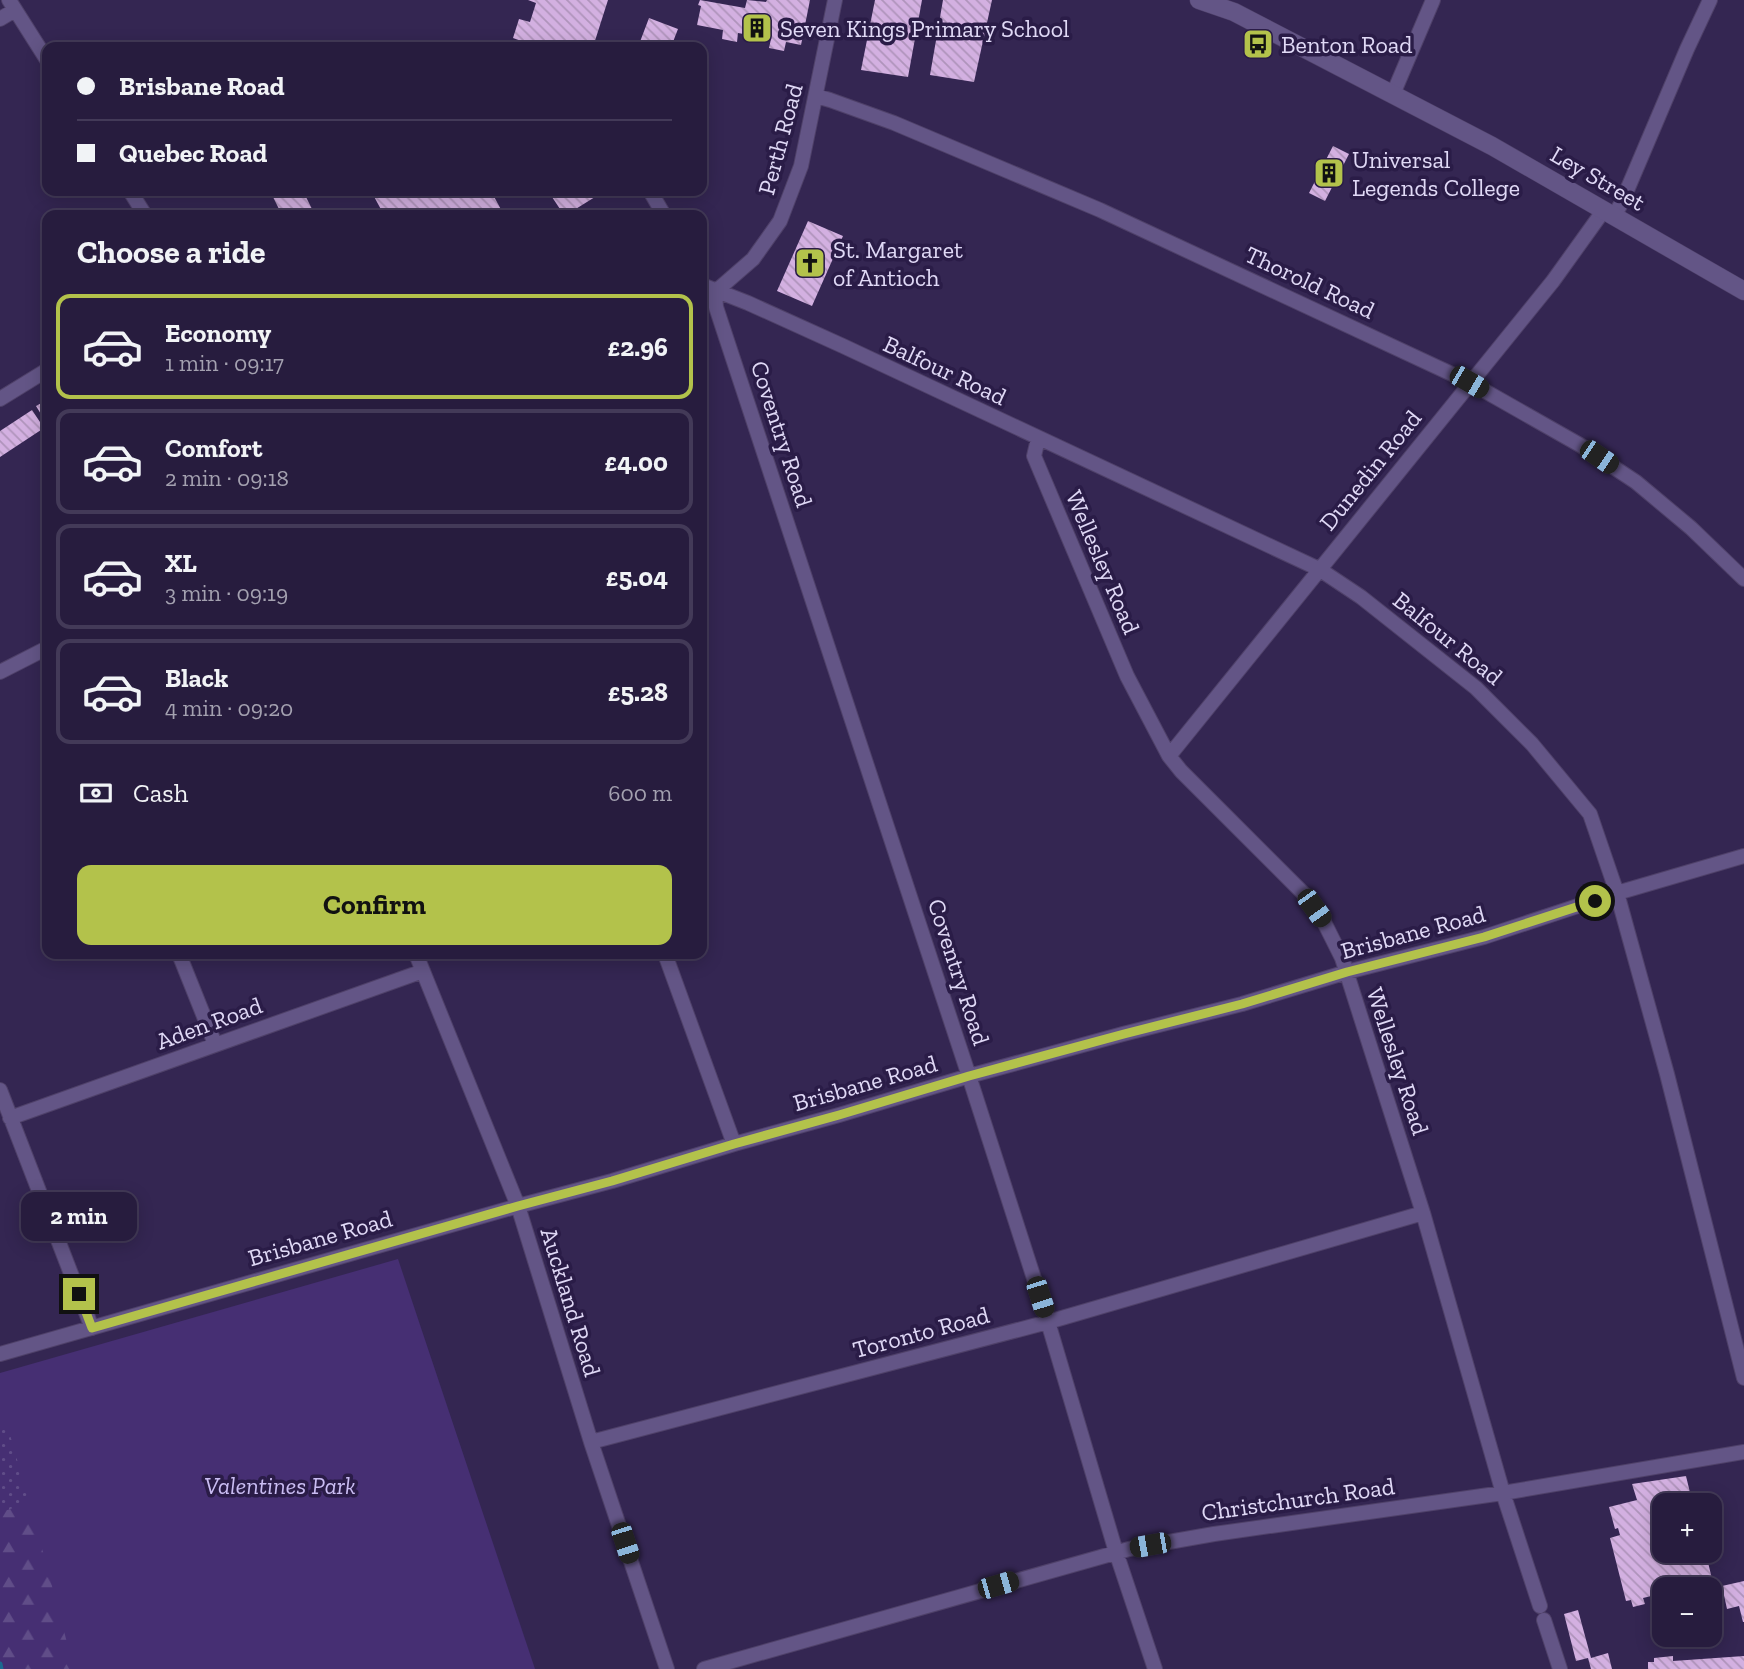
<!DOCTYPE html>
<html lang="en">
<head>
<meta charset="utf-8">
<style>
  body { margin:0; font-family:"Zilla Slab",serif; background:#332949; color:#f1f3f6; height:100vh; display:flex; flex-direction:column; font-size:26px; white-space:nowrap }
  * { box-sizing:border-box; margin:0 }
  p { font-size:23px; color:#a4a1b0 }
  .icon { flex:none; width:38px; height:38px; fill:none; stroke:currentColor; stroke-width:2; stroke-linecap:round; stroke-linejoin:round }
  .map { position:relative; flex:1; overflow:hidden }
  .drawer { position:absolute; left:42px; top:210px; width:665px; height:749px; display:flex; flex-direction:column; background:#271c3e; border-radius:14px; box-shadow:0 4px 18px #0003,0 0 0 2px #433a58 }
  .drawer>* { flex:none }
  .top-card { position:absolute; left:42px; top:42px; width:665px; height:154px; border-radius:14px; box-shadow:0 4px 18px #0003,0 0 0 2px #433a58; display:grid; align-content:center; height:154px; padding:0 35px; background:#271c3e }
  .fabs { position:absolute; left:1652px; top:1493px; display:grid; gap:14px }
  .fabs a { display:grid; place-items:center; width:70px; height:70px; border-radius:14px; background:#271c3e; box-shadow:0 4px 18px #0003,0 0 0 2px #433a58; font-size:35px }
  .end { position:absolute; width:32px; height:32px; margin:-16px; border:9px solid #b3c24b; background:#111; box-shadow:0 0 0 4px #111 }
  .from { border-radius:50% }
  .bubble { position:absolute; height:49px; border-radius:14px; background:#271c3e; box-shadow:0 4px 18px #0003,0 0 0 2px #433a58; font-size:23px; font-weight:700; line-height:49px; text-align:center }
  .car { position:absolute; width:21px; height:42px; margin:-21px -10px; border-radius:9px; box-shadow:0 0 5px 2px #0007; background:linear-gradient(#222 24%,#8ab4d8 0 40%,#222 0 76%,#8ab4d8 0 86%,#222 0) }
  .top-card b { display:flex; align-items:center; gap:24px; height:66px; font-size:26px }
  .top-card b+b { border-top:2px solid #433a58 }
  .top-card i { width:18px; height:18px; background:#f1f3f6 }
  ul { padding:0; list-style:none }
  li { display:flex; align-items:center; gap:21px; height:105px; margin:0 14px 10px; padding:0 21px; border:4px solid #433a58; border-radius:14px }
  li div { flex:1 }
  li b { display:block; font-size:26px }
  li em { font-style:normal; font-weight:700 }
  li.active { border-color:#b3c24b }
  li>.icon { width:63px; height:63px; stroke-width:1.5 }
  h2 { padding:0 35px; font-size:32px; line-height:84px }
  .pay { display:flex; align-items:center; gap:18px; height:77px; padding:0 35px; font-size:26px }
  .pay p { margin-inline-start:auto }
  .cta { display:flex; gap:14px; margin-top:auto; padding:14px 35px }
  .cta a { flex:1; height:80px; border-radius:14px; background:#b3c24b; color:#111; font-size:28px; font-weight:700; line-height:80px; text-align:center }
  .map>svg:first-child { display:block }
</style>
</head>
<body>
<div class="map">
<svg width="1744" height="1669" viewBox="0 0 1744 1669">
  <defs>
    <pattern id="forest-firs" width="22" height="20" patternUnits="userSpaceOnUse" patternTransform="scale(1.75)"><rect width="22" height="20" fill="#462f73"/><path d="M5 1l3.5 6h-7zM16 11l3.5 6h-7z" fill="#604d88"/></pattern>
    <pattern id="garden-dots" width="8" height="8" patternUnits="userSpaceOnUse" patternTransform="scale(1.75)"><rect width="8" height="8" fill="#462f73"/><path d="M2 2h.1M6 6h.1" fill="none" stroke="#604d88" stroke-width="1.8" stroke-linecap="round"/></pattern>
    <pattern id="building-back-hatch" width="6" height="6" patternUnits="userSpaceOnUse" patternTransform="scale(1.75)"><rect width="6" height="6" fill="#d3b0e1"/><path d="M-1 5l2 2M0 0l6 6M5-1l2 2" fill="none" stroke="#af94bb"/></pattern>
  </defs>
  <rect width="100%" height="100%" fill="#342652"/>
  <path fill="#462f73" d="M398 1259 535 1669H0V1373Z"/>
  <path fill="url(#forest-firs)" d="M30 1503 74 1669H0V1512Z"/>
  <path fill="url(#garden-dots)" d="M0 1424 9 1432 15 1451 22 1480 30 1503 0 1512Z"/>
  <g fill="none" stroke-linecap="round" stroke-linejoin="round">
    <path stroke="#1c6990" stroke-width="5" d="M0 1664 1 1669"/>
  </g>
  <path fill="url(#building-back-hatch)" d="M528 0H608L593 47H522L524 42 513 38 519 19 530 22 536 3Z
    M700 0 745 8 747 0 766 2 767 0H810L801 45 786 42 784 51 769 48 771 39 738 33 737 42 722 39 723 30 697 25 701 6 698 5Z
    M875 0H922L908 77 861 70Z
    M943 0H992L974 82 930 75Z
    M649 18 678 29 671 47H638Z
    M1333 146 1349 154 1325 201 1309 193Z
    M270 191H303L315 215H282Z
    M371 191H491L504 215H384Z
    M548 191H591L595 197 566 215H564Z
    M808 221 843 236 812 306 777 291Z
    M47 400V424L36 406Z
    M32 410 44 428 0 457V431Z
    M1686 1476 1693 1505H1664V1550H1705L1713 1583 1692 1588V1586L1680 1589H1664V1593L1643 1598 1645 1604 1633 1607 1631 1600 1626 1601 1610 1538 1620 1535 1618 1528 1615 1529 1609 1507 1637 1500 1632 1484Z
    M1744 1581V1622H1743L1739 1606 1727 1609 1722 1586Z
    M1578 1610 1591 1658 1608 1653 1612 1669H1591L1588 1658 1576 1661 1564 1614Z
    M1673 1656V1661L1744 1656V1669H1648V1662H1654V1658Z"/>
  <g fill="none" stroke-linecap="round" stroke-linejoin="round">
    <g stroke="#4f4169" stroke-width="16">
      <path id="minor" d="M9 0 47 60
        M0 19 15 10
        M1393 94 1433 0
        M816 96 830 100 894 123 1100 210 1469 382 1580 445 1636 482 1691 528 1744 579
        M130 191 145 215
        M650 191 664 215
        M1614 216 1622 202 1687 49 1710 0
        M702 285 748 303 843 346 1319 569 1361 597 1476 688 1532 744 1590 814 1617 893 1667 1074 1744 1378
        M715 292 716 307 969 1076 1048 1322 1116 1552 1155 1669
        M702 298 715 292 753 259 780 221 801 166 835 0
        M0 399 47 370
        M1038 439 1034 456 1127 676 1169 756 1181 771 1304 894 1324 922 1342 958 1423 1213 1503 1493 1540 1606
        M0 672 47 648
        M1169 756 1553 281 1604 210
        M179 954 215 1044
        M416 954 518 1206 591 1442 667 1669
        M665 954 734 1144
        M0 1090 92 1328
        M10 1118 423 971
        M0 1354 518 1206 612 1181 734 1144 839 1115 969 1076 1123 1034 1242 1004 1347 972 1484 937 1617 893 1744 856
        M591 1442 1048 1322 1423 1213
        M1544 1620 1560 1669
        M704 1669 1129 1549 1214 1534 1503 1493 1744 1452"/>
    </g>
    <g stroke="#4f4169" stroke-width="19">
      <path id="tertiary" d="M1199 0 1234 12 1492 146 1744 291"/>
    </g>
    <use href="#minor" stroke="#635586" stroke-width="14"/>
    <use href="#tertiary" stroke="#635586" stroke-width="18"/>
  </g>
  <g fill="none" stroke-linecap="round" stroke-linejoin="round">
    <path stroke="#b3c24b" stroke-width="9" d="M79 1294 92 1328 518 1206 612 1181 734 1144 839 1115 969 1076 1124 1034 1242 1004 1347 972 1484 937 1595 901"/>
  </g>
  <defs>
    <g id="building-square" transform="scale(1.575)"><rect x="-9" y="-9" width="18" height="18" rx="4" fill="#b3c24b" stroke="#2a1c47"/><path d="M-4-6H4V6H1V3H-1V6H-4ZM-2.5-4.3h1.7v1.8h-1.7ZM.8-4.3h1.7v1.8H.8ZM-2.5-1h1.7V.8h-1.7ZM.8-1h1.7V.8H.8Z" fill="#111"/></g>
    <g id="bus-square" transform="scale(1.575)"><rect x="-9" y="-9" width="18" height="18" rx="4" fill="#b3c24b" stroke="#2a1c47"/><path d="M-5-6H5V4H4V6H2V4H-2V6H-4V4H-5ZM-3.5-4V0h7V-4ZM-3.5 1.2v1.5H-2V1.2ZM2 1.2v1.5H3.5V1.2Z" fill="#111"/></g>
    <g id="church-square" transform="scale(1.575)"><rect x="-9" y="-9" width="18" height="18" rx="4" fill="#b3c24b" stroke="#2a1c47"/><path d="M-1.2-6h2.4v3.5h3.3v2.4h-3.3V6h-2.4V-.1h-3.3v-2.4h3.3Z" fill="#111"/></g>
  </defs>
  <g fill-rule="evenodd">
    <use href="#building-square" x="757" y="28"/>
    <use href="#bus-square" x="1258" y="44"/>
    <use href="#building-square" x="1329" y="173"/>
    <use href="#church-square" x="810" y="263"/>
  </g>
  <g text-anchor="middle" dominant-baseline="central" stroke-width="7" stroke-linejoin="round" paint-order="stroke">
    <g font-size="24" fill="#e0d9f6" stroke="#2a1c47" text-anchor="start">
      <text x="780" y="28">Seven Kings Primary School</text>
      <text x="1281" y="44">Benton Road</text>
      <text x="1352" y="159">Universal<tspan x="1352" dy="28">Legends College</tspan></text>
      <text x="833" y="249">St. Margaret<tspan x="833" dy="28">of Antioch</tspan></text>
    </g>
    <g font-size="24" fill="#e0d9f6" stroke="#2a1c47">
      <text transform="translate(780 139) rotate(-75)">Perth Road</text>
      <text transform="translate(1598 178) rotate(30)">Ley Street</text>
      <text transform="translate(1310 282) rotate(25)">Thorold Road</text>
      <text transform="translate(945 370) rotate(25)">Balfour Road</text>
      <text transform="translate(782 434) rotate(72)">Coventry Road</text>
      <text transform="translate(1370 470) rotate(-51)">Dunedin Road</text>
      <text transform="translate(1103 562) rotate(67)">Wellesley Road</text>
      <text transform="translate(1448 638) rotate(39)">Balfour Road</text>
      <text transform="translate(1413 932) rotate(-15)">Brisbane Road</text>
      <text transform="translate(959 972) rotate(72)">Coventry Road</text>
      <text transform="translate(209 1023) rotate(-20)">Aden Road</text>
      <text transform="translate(1398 1061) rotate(72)">Wellesley Road</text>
      <text transform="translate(865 1083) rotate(-16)">Brisbane Road</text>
      <text transform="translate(320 1238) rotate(-16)">Brisbane Road</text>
      <text transform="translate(571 1302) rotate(73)">Auckland Road</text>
      <text transform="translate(921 1332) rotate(-15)">Toronto Road</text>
      <text transform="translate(1298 1499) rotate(-8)">Christchurch Road</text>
    </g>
    <g font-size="24" font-style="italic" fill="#cabdf3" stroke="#2a1c47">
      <text x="280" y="1485">Valentines Park</text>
    </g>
  </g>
</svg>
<div class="fabs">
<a>+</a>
<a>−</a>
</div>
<i class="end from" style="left:1595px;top:901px"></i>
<i class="end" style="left:79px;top:1294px"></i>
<div class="bubble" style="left:21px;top:1192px;width:116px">2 min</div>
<i class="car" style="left:1469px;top:382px;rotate:120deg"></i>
<i class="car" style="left:1599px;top:457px;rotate:124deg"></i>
<i class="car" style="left:1314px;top:908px;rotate:144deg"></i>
<i class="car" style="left:1040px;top:1297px;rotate:162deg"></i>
<i class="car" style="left:625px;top:1543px;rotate:162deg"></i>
<i class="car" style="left:1150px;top:1545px;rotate:260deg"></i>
<i class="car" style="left:998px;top:1585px;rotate:74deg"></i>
<div class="top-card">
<b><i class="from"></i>Brisbane Road</b>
<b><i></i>Quebec Road</b>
</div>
<section class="drawer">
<h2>Choose a ride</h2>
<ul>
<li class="active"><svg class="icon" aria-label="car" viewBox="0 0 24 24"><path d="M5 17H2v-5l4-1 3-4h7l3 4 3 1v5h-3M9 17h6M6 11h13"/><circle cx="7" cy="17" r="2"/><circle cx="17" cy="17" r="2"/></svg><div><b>Economy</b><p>1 min · 09:17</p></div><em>£2.96</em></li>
<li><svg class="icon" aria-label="car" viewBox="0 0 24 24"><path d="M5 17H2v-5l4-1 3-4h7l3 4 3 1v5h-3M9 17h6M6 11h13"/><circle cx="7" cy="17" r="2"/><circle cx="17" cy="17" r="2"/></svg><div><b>Comfort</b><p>2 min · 09:18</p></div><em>£4.00</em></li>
<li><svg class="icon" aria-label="car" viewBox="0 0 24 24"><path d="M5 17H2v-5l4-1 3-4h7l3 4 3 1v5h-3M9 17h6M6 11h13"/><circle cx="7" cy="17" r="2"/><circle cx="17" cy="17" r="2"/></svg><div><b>XL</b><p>3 min · 09:19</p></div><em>£5.04</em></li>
<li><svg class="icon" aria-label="car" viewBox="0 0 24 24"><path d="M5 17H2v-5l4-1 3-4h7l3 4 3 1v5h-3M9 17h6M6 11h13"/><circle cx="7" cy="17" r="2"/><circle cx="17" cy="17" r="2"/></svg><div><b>Black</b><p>4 min · 09:20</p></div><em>£5.28</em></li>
</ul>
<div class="pay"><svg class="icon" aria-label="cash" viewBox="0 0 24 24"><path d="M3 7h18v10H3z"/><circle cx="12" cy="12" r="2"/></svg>Cash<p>600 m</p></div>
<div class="cta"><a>Confirm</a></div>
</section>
</div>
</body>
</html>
